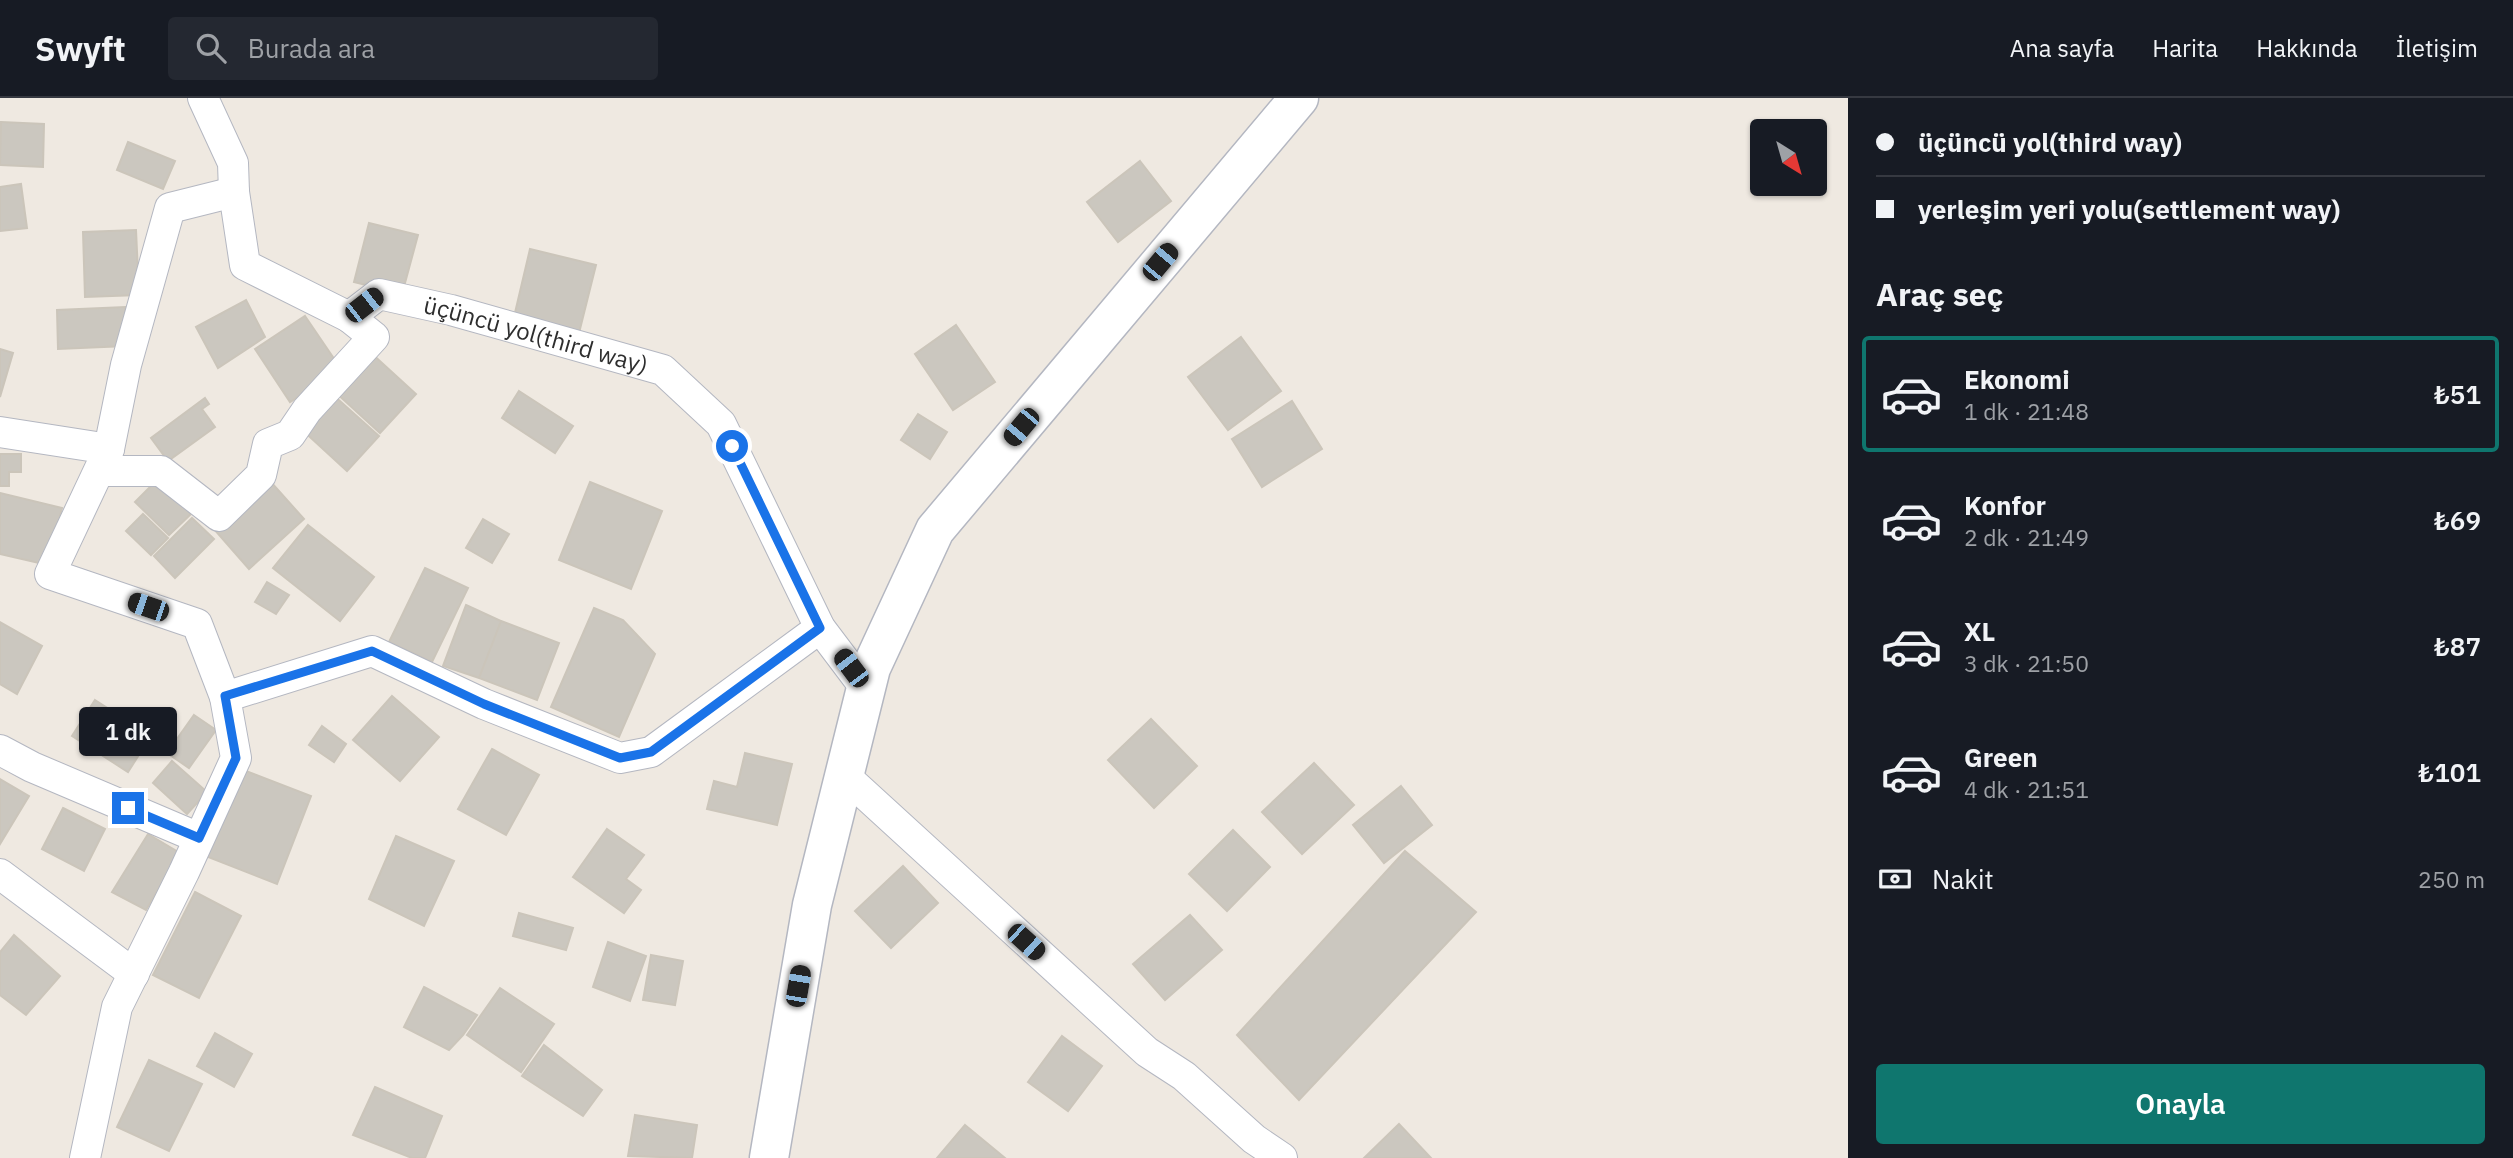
<!DOCTYPE html>
<html lang="tr">
<head>
<meta charset="utf-8">
<style>
  body { margin:0; font-family:"IBM Plex Sans",sans-serif; background:#242831; color:#f1f3f6; height:100vh; display:flex; flex-direction:column; font-size:26px; white-space:nowrap }
  * { box-sizing:border-box; margin:0 }
  p { font-size:23px; color:#9ea1a6 }
  .icon { flex:none; width:38px; height:38px; fill:none; stroke:currentColor; stroke-width:2; stroke-linecap:round; stroke-linejoin:round }
  .map { position:relative; flex:1; overflow:hidden }
  .drawer { display:flex; flex-direction:column; background:#171b24; width:665px }
  .drawer>* { flex:none }
  .top-card { display:grid; align-content:center; height:154px; padding:0 28px; background:#171b24 }
  .needle { width:46px; rotate:143deg }
  .fabs { position:absolute; left:1750px; top:21px; display:grid; gap:14px }
  .fabs a { display:grid; place-items:center; width:77px; height:77px; border-radius:7px; background:#171b24; box-shadow:0 2px 5px #0004; font-size:35px }
  .end { position:absolute; width:32px; height:32px; margin:-16px; border:9px solid #1a73e8; background:#fff; box-shadow:0 0 0 4px #fff }
  .from { border-radius:50% }
  .bubble { position:absolute; height:49px; border-radius:7px; background:#171b24; box-shadow:0 2px 5px #0004; font-size:23px; font-weight:600; line-height:49px; text-align:center }
  .car { position:absolute; width:21px; height:42px; margin:-21px -10px; border-radius:9px; box-shadow:0 0 5px 2px #0007; background:linear-gradient(#222 24%,#8ab4d8 0 40%,#222 0 76%,#8ab4d8 0 86%,#222 0) }
  .top-card b { display:flex; align-items:center; gap:24px; height:66px; font-size:26px }
  .top-card b+b { border-top:2px solid #363941 }
  .top-card i { width:18px; height:18px; background:#f1f3f6 }
  ul { padding:0; list-style:none }
  li { display:flex; align-items:center; gap:21px; height:116px; margin:0 14px 10px; padding:0 14px; border:4px solid transparent; border-radius:7px }
  li div { flex:1 }
  li b { display:block; font-size:26px }
  li em { font-style:normal; font-weight:600 }
  li.current { border-color:#0f766e }
  li>.icon { width:63px; height:63px; stroke-width:1.5 }
  h2 { padding:0 28px; font-size:32px; line-height:84px }
  .pay { display:flex; align-items:center; gap:18px; height:77px; padding:0 28px; font-size:26px }
  .pay p { margin-inline-start:auto }
  .button { display:flex; gap:14px; margin-top:auto; padding:14px 28px }
  .button a { flex:1; height:80px; border-radius:7px; background:#0f766e; color:#fff; font-size:28px; font-weight:600; line-height:80px; text-align:center }
  header { display:flex; align-items:center; gap:42px; box-sizing:border-box; height:98px; padding:0 35px; background:#171b24; border-bottom:2px solid #363941 }
  header strong { font-size:33px }
  nav { display:flex; gap:38px; margin-inline-start:auto; font-size:24px }
  .search { width:490px; height:63px; background:#242831; display:flex; align-items:center; gap:18px; box-sizing:border-box; padding:0 24px; border-radius:7px; color:#9ea1a6; font-size:26px }
  main { display:flex; flex:1; min-height:0 }
  .map>svg:first-child { display:block }
</style>
</head>
<body>
<header>
<strong>Swyft</strong>
<div class="search"><svg class="icon" aria-label="search" viewBox="0 0 24 24"><circle cx="10" cy="10" r="6"/><path d="M15 15l6 6"/></svg>Burada ara</div>
<nav><a>Ana sayfa</a><a>Harita</a><a>Hakkında</a><a>İletişim</a></nav>
</header>
<main>
<div class="map">
<svg width="1848" height="1060" viewBox="0 0 1848 1060">
  <rect width="100%" height="100%" fill="#efe9e1"/>
  <path fill="#cbc7bf" stroke="#cbc5ba" stroke-width="2" d="M1 24 44 26 43 69 0 67Z
    M128 44 175 63 163 91 117 72Z
    M1140 63 1171 103 1118 144 1087 104Z
    M21 86 27 130 0 133V89Z
    M369 125 418 137 402 196 354 184Z
    M136 132 139 197 85 199 83 134Z
    M530 151 596 167 579 235 514 219Z
    M246 202 265 239 218 270 196 229Z
    M125 209 126 248 58 251 57 212Z
    M305 218 341 271 290 304 255 251Z
    M956 227 995 284 953 312 915 256Z
    M1241 239 1281 293 1228 332 1188 279Z
    M0 251 13 255 0 299Z
    M370 254 416 296 380 335 334 293Z
    M519 293 573 328 555 355 502 320Z
    M331 295 379 338 347 373 299 329Z
    M205 300 209 306 202 311 215 329 168 363 151 340Z
    M1292 303 1322 351 1262 389 1232 341Z
    M918 316 947 334 930 361 901 342Z
    M0 356H21V374H9V388H0Z
    M157 382 191 416 169 437 135 404Z
    M270 383 304 421 249 471 214 431Z
    M590 384 662 413 631 491 559 462Z
    M0 395 62 410 48 467 0 456Z
    M143 416 168 440 151 457 126 433Z
    M192 420 214 441 175 480 154 458Z
    M483 421 509 436 492 465 466 450Z
    M308 427 374 479 340 523 273 470Z
    M425 470 468 490 432 564 389 544Z
    M267 484 289 497 276 516 255 504Z
    M466 507 501 523 479 580 443 568Z
    M594 510 623 522 655 556 619 639 551 609Z
    M501 523 559 545 537 602 479 580Z
    M0 524 42 548 17 596 0 586Z
    M392 598 439 639 400 683 353 642Z
    M95 602 151 638 128 674 72 638Z
    M194 617 216 632 189 670 167 655Z
    M1151 621 1197 668 1154 710 1108 662Z
    M322 628 346 646 334 664 309 647Z
    M492 651 539 677 506 737 458 711Z
    M745 655 792 666 777 727 707 711 714 683 737 689Z
    M172 663 207 694 187 716 153 685Z
    M1314 665 1354 707 1302 756 1262 714Z
    M238 670 311 698 277 786 203 757Z
    M0 681 29 698 0 746Z
    M1401 688 1432 727 1384 765 1353 727Z
    M63 710 105 731 84 773 42 751Z
    M607 731 644 757 626 781 641 792 624 815 573 779Z
    M1233 732 1270 769 1227 813 1189 776Z
    M148 736 180 755 146 812 112 794Z
    M396 738 454 763 424 828 369 801Z
    M1405 753 1476 814 1299 1002 1237 937Z
    M903 768 938 805 891 850 855 813Z
    M195 794 241 818 199 900 153 877Z
    M519 815 573 830 566 852 513 838Z
    M1190 817 1222 852 1165 902 1133 866Z
    M14 837 60 878 26 917 0 897V854Z
    M608 844 646 858 630 903 593 889Z
    M651 857 683 863 675 907 643 902Z
    M424 889 477 917 463 937 449 952 404 929Z
    M500 890 554 926 521 974 467 937Z
    M215 935 252 956 234 989 197 968Z
    M1062 938 1102 968 1068 1013 1028 984Z
    M544 947 602 992 583 1018 522 978Z
    M149 962 202 986 169 1053 117 1029Z
    M375 989 442 1018 425 1060H412L353 1037Z
    M635 1017 697 1027 692 1060 628 1058Z
    M1399 1026 1431 1060H1364Z
    M965 1027 1005 1060H937Z"/>
  <g fill="none" stroke-linecap="round" stroke-linejoin="round">
    <g stroke="#b4b7c1" stroke-width="32">
      <g id="minor">
        <path id="s1" d="M349 219 379 196 451 212 663 272 721 326 820 530 866 591"/>
        <path d="M0 334 109 351"/>
        <path d="M101 373H161L219 418 261 377 268 346 290 337 307 312 374 239 349 219 245 167 234 94 233 65 203 0"/>
        <path d="M225 599 197 526 50 476 109 351 126 267 170 110 234 94"/>
        <path d="M0 652 32 669 199 740"/>
        <path d="M845 678 1147 954 1184 978 1254 1041 1282 1060"/>
        <path d="M0 776 134 876"/>
        <path d="M85 1060 117 909 184 774 236 660 225 599 372 553 484 606 620 660 651 654 820 530"/>
      </g>
    </g>
    <g stroke="#b4b7c1" stroke-width="41">
      <path id="tertiary" d="M769 1060 812 807 871 570 935 432 1299 0"/>
    </g>
    <use href="#minor" stroke="#fff" stroke-width="30"/>
    <use href="#tertiary" stroke="#fff" stroke-width="38"/>
  </g>
  <g fill="none" stroke-linecap="round" stroke-linejoin="round">
    <path stroke="#1a73e8" stroke-width="9" d="M128 710 199 740 236 660 225 598 372 553 484 606 620 660 651 654 820 530 732 348"/>
  </g>
  <g text-anchor="middle" dominant-baseline="central" stroke-width="5" stroke-linejoin="round" paint-order="stroke">
    <g font-size="24" fill="#2e2e2e" stroke="#fff">
      <text stroke="none"><textPath href="#s1" startOffset="200">üçüncü yol(third way)</textPath></text>
    </g>
  </g>
</svg>
<div class="fabs">
<a><svg class="needle" viewBox="-14 -14 28 28"><path d="M0-13l5 13h-10z" fill="#e53935"/><path d="M0 13l5-13h-10z" fill="#9ea1a6"/></svg></a>
</div>
<i class="end from" style="left:732px;top:348px"></i>
<i class="end" style="left:128px;top:710px"></i>
<div class="bubble" style="left:79px;top:609px;width:98px">1 dk</div>
<i class="car" style="left:1160px;top:164px;rotate:40deg"></i>
<i class="car" style="left:364px;top:207px;rotate:52deg"></i>
<i class="car" style="left:1021px;top:329px;rotate:220deg"></i>
<i class="car" style="left:148px;top:509px;rotate:289deg"></i>
<i class="car" style="left:851px;top:570px;rotate:323deg"></i>
<i class="car" style="left:1026px;top:844px;rotate:132deg"></i>
<i class="car" style="left:798px;top:888px;rotate:10deg"></i>
</div>
<section class="drawer">
<div class="top-card">
<b><i class="from"></i>üçüncü yol(third way)</b>
<b><i></i>yerleşim yeri yolu(settlement way)</b>
</div>
<h2>Araç seç</h2>
<ul>
<li class="current"><svg class="icon" aria-label="car" viewBox="0 0 24 24"><path d="M5 17H2v-5l4-1 3-4h7l3 4 3 1v5h-3M9 17h6M6 11h13"/><circle cx="7" cy="17" r="2"/><circle cx="17" cy="17" r="2"/></svg><div><b>Ekonomi</b><p>1 dk · 21:48</p></div><em>₺51</em></li>
<li><svg class="icon" aria-label="car" viewBox="0 0 24 24"><path d="M5 17H2v-5l4-1 3-4h7l3 4 3 1v5h-3M9 17h6M6 11h13"/><circle cx="7" cy="17" r="2"/><circle cx="17" cy="17" r="2"/></svg><div><b>Konfor</b><p>2 dk · 21:49</p></div><em>₺69</em></li>
<li><svg class="icon" aria-label="car" viewBox="0 0 24 24"><path d="M5 17H2v-5l4-1 3-4h7l3 4 3 1v5h-3M9 17h6M6 11h13"/><circle cx="7" cy="17" r="2"/><circle cx="17" cy="17" r="2"/></svg><div><b>XL</b><p>3 dk · 21:50</p></div><em>₺87</em></li>
<li><svg class="icon" aria-label="car" viewBox="0 0 24 24"><path d="M5 17H2v-5l4-1 3-4h7l3 4 3 1v5h-3M9 17h6M6 11h13"/><circle cx="7" cy="17" r="2"/><circle cx="17" cy="17" r="2"/></svg><div><b>Green</b><p>4 dk · 21:51</p></div><em>₺101</em></li>
</ul>
<div class="pay"><svg class="icon" aria-label="cash" viewBox="0 0 24 24"><path d="M3 7h18v10H3z"/><circle cx="12" cy="12" r="2"/></svg>Nakit<p>250 m</p></div>
<div class="button"><a>Onayla</a></div>
</section>
</main>
</body>
</html>
